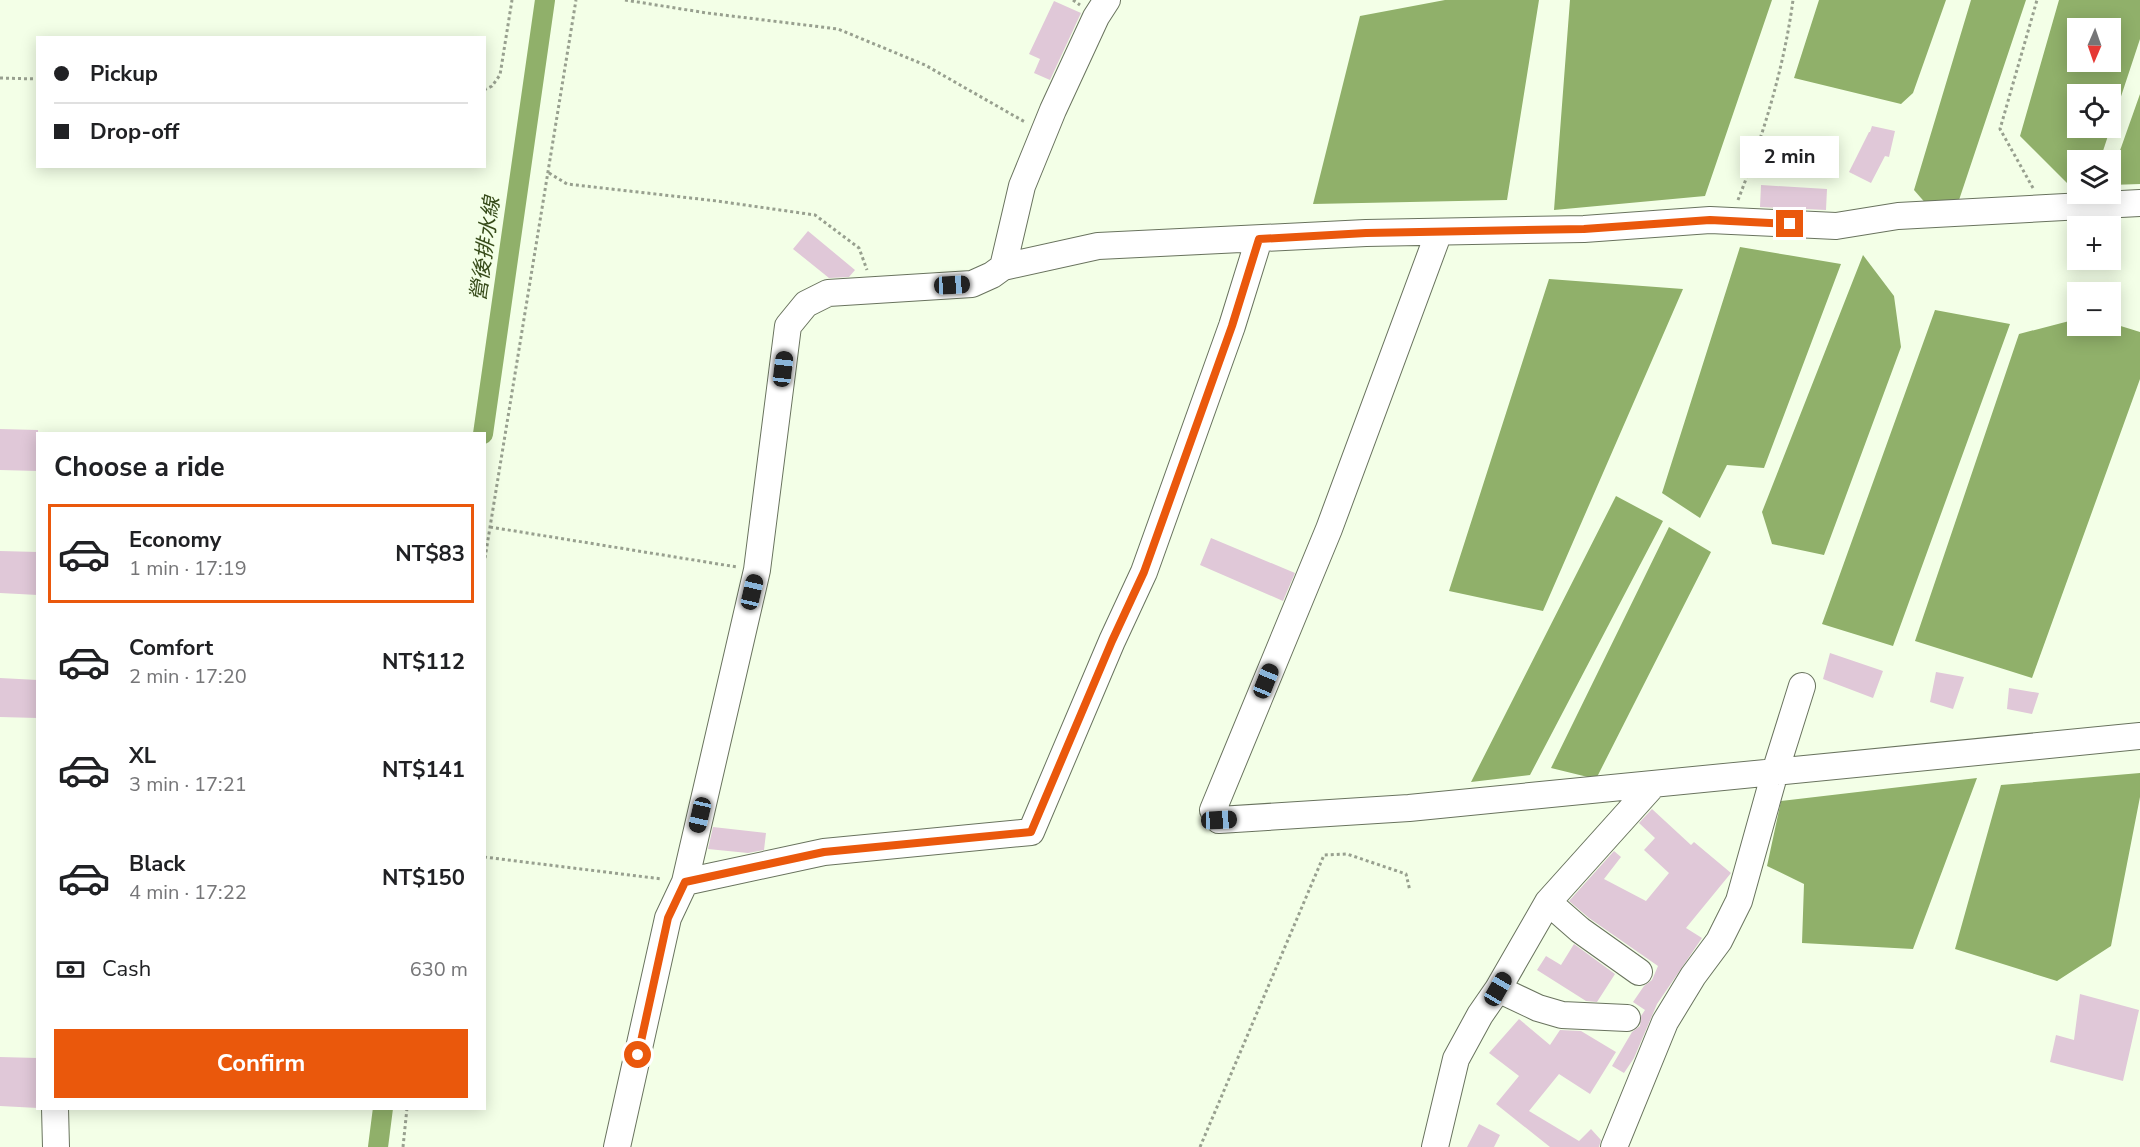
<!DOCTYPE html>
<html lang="en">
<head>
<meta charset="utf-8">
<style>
  body { margin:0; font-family:"Nunito Sans","Noto Sans TC",sans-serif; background:#f6f6f6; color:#202124; height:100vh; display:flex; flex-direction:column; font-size:22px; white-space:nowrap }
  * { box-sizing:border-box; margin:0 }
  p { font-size:20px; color:#757577 }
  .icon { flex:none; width:33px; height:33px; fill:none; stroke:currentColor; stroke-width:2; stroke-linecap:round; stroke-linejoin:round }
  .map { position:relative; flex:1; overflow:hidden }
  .details { position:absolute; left:36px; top:432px; width:450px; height:678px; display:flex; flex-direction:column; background:#fff; border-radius:0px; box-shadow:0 3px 15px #0003 }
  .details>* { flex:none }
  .banner { position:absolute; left:36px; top:36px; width:450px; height:132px; border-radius:0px; box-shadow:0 3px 15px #0003; display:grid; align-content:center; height:132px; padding:0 18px; background:#fff }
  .needle { width:39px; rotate:182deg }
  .tools { position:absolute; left:2067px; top:18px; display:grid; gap:12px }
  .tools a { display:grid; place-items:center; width:54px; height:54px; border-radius:0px; background:#fff; box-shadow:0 3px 15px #0003; font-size:30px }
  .end { position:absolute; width:27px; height:27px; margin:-14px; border:8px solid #ea580c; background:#fff; box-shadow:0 0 0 3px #fff }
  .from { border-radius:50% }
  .bubble { position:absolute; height:42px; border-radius:0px; background:#fff; box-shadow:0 3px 15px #0003; font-size:20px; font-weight:700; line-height:42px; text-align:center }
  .car { position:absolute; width:18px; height:36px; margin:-18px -9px; border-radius:8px; box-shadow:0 0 4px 2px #0007; background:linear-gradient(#222 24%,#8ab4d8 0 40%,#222 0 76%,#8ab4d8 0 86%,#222 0) }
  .banner b { display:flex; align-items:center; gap:21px; height:57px; font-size:22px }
  .banner b+b { border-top:2px solid #e0e0e0 }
  .banner i { width:15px; height:15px; background:#202124 }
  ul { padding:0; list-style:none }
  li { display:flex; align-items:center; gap:18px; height:99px; margin:0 12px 9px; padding:0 6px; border:3px solid transparent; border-radius:0px }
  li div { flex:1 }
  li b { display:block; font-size:22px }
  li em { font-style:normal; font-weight:700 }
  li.selected { border-color:#ea580c }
  li>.icon { width:54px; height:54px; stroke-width:1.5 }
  h2 { padding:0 18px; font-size:27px; line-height:72px }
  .pay { display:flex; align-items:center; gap:15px; height:66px; padding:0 18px; font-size:22px }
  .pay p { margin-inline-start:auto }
  .cta { display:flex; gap:12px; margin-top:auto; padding:12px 18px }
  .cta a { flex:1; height:69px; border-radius:0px; background:#ea580c; color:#fff; font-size:24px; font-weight:700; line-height:69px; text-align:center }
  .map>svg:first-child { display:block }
</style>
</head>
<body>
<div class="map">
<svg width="2140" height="1147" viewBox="0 0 2140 1147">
  <rect width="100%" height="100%" fill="#f3ffe7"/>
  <path fill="#90b06a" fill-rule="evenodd" d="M1445 0H1539L1507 200 1313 204 1360 16Z
    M1570 0H1772L1705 196 1554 210Z
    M1819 0H1946L1913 93 1901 104 1794 78Z
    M1971 0H2026L1959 200 1928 206 1914 190Z
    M2059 0H2140V39L2100 160H2078V194H2091L2090 206 2020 136ZM2078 28H2110V62H2078ZM2078 94H2110V128H2078Z
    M2140 94V184L2111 185V176Z
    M1740 247 1841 264 1764 468 1727 465 1700 518 1662 493Z
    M1863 255 1894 296 1901 347 1824 555 1772 544 1762 512Z
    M1549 279 1683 289 1543 611 1449 591Z
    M1935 310 2010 324 1893 646 1822 624Z
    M2077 319 2078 326H2110L2111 323 2140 332V379L2032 678 1915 641 2019 334Z
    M1616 496 1663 521 1530 775 1471 782Z
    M1669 527 1711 552 1596 779 1551 768Z
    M2140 773V797L2111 946 2057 981 1955 949 2001 785Z
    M1977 778 1913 949 1802 943 1804 884 1767 866 1781 801Z"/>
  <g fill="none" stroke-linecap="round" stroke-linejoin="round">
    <path stroke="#90b06a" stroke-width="20" d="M483 434 545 0
      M378 1147 383 1108"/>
  </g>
  <path fill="#e0c8d8" d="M1054 1 1081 13 1050 80 1034 73 1040 59 1029 54Z
    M1872 126 1895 131 1889 157 1885 156 1871 183 1849 172 1869 132H1870Z
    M1761 185 1827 189 1826 210 1760 207Z
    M808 231 855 270 849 277 829 278 793 249Z
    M0 429 38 430V471L0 470Z
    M1211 538 1295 573 1283 601 1200 565Z
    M0 551 38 552V595L0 593Z
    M1830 653 1883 671 1873 698 1823 679Z
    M1936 672 1964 677 1953 709 1930 702Z
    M0 678 38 680V718L0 717Z
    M2009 688 2039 693 2032 714 2007 709Z
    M1652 809 1691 845 1694 842 1731 873 1686 928 1702 938 1657 1004 1634 1058 1624 1073 1612 1066 1632 1032 1640 1026 1641 1016 1645 1010 1633 1002 1644 986 1652 980 1658 966 1589 918 1569 901 1614 851 1621 857 1604 879 1646 901 1669 873 1644 850 1655 838 1639 823Z
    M713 827 766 833 764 850 748 853 708 849Z
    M1574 944 1615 974 1597 1002 1586 1001 1537 970 1546 956 1561 965Z
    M2080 994 2139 1010 2123 1081 2050 1062 2056 1035 2074 1040Z
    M1519 1019 1550 1045 1560 1030 1581 1031 1616 1052 1590 1094 1559 1074 1529 1111 1579 1141 1591 1129 1601 1140 1599 1147H1550L1496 1104 1519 1076 1489 1053Z
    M0 1057 38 1058V1108L0 1106Z
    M1479 1124 1500 1135 1494 1147H1467Z"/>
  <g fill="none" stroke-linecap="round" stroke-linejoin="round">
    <g stroke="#69735e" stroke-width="28">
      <path id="minor" d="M1439 232 1329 529 1213 810 1219 820 1409 808 2140 736
        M1003 267 1098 246 1366 233 1584 229 1710 220 1836 226 1898 216 2140 203
        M685 882 824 852 1031 832 1112 641 1144 572 1232 326 1259 239
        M1548 902 1580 930 1639 972
        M1498 989 1538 1008 1562 1015 1627 1018
        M55 1108 56 1147
        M617 1147 668 918 685 882 757 570 788 326 806 304 828 293 972 284 992 275 1003 267 1022 186 1053 110 1096 17 1107 0
        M1435 1147 1456 1059 1480 1015 1498 989 1548 902 1654 784
        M1614 1147 1665 1022 1693 976 1719 941 1739 901 1775 772 1802 686"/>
    </g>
    <path stroke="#98a08f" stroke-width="3" stroke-dasharray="3 3" stroke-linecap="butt" d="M625 0 707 13 838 29 925 65 1025 122
      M1073 0 1080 5
      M0 78 38 79
      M484 90 492 86 500 75 512 0
      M549 173 567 184 717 201 815 215 859 248 867 270
      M2033 188 2000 129 2037 0
      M1738 200C1763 136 1784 68 1793 0
      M490 527 737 567
      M484 564 576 0
      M484 857 662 879
      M403 1147 407 1108
      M1200 1147 1324 855 1347 854 1406 874 1410 891"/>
    <use href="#minor" stroke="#fff" stroke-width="26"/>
  </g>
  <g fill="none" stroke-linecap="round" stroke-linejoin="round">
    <path stroke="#ea580c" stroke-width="8" d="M638 1055 668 918 685 882 824 852 1031 832 1112 641 1144 572 1232 326 1259 239 1366 233 1584 229 1710 220 1790 224"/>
  </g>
  <g text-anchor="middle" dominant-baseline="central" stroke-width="4.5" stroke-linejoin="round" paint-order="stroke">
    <g font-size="21" font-style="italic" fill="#364b19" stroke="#f3ffe7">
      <text transform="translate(485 249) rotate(-82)">營後排水線</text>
    </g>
  </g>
</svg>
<div class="tools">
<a><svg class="needle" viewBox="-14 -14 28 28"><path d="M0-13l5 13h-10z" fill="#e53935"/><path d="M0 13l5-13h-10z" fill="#757577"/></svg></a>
<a><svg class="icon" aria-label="locate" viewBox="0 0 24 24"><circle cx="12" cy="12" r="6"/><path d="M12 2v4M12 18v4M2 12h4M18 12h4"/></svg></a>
<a><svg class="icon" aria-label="layers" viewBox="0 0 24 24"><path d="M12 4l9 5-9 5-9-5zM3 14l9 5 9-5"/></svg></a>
<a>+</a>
<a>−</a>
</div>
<i class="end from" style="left:638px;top:1055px"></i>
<i class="end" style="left:1790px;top:224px"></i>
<div class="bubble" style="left:1740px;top:136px;width:99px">2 min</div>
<i class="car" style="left:952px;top:285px;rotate:87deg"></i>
<i class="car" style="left:783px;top:369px;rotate:7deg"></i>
<i class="car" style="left:752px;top:592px;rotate:13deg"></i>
<i class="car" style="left:1266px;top:681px;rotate:22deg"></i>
<i class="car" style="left:700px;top:815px;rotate:193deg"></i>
<i class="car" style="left:1219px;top:820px;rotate:87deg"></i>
<i class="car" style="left:1498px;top:989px;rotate:30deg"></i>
<div class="banner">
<b><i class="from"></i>Pickup</b>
<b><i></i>Drop-off</b>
</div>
<section class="details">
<h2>Choose a ride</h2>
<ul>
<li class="selected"><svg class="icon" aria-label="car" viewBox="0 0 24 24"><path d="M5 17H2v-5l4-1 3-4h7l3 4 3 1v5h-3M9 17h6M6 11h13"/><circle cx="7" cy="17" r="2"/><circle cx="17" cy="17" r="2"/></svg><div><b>Economy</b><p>1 min · 17:19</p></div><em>NT$83</em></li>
<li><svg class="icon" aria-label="car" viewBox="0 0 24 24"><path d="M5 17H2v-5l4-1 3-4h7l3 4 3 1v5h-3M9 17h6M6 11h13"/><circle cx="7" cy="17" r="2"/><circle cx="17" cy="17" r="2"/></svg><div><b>Comfort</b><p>2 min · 17:20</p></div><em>NT$112</em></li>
<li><svg class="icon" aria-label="car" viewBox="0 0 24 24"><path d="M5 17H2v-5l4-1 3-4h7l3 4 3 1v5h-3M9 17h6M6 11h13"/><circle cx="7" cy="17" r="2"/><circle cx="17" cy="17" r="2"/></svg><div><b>XL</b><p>3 min · 17:21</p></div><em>NT$141</em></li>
<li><svg class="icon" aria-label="car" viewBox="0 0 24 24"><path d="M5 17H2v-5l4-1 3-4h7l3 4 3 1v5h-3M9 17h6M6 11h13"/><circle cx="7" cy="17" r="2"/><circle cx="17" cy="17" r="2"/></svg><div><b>Black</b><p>4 min · 17:22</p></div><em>NT$150</em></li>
</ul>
<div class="pay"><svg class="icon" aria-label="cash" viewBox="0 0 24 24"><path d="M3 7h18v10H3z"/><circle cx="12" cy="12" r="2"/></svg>Cash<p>630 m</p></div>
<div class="cta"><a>Confirm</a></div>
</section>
</div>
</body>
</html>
